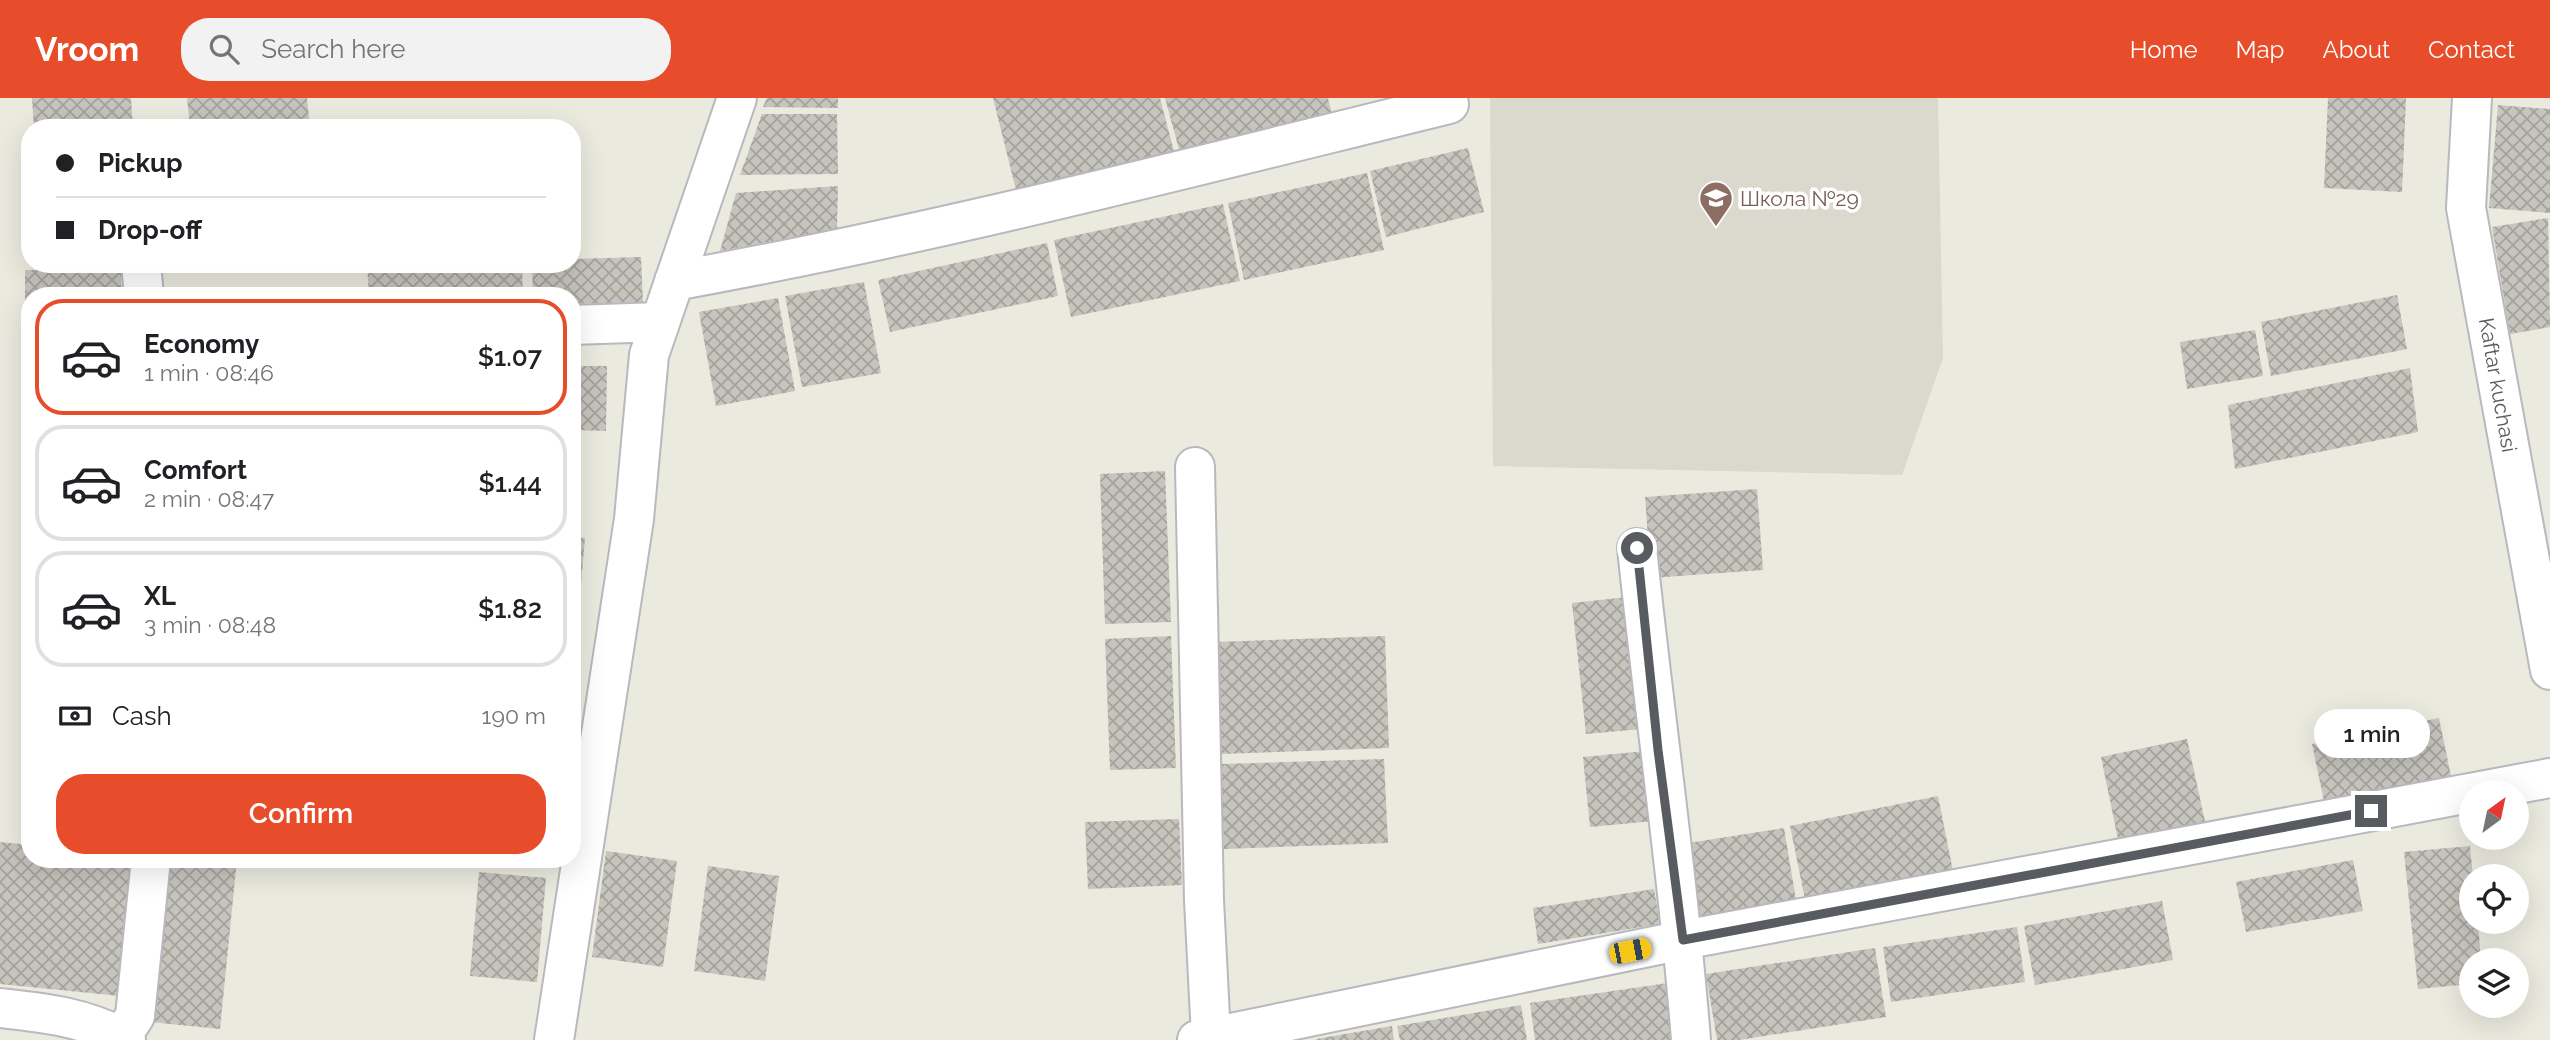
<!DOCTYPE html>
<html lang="en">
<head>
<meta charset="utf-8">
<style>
  body { margin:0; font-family:Raleway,sans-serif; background:#f2f2f2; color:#202124; height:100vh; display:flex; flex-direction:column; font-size:26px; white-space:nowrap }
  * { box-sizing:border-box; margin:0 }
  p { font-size:23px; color:#757577 }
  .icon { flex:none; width:38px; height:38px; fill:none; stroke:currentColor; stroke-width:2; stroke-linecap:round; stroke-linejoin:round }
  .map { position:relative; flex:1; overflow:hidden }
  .sheet { position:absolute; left:21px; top:189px; width:560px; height:581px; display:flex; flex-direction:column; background:#fff; border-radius:28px; box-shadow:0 7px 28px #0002 }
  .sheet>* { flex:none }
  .guide { position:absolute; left:21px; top:21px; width:560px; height:154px; border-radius:28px; box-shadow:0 7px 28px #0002; display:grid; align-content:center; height:154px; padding:0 35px; background:#fff }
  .needle { width:46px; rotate:33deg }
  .tools { position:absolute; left:2459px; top:682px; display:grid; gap:14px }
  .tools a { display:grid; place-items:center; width:70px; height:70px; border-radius:50%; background:#fff; box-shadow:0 7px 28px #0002; font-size:35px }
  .end { position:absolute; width:32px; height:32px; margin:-16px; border:9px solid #585b60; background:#fff; box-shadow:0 0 0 4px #fff }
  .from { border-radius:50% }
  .bubble { position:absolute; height:49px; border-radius:24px; background:#fff; box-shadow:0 7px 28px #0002; font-size:23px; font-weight:600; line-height:49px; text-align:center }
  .car { position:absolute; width:21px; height:42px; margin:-21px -10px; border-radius:9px; box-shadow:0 0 5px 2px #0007; background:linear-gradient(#f5c518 24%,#345 0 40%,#f5c518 0 76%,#345 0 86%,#f5c518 0) }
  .guide b { display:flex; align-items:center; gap:24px; height:66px; font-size:26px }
  .guide b+b { border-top:2px solid #e0e0e0 }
  .guide i { width:18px; height:18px; background:#202124 }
  ul { padding:12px 0 0; list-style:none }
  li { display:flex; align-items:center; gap:21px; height:116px; margin:0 14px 10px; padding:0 21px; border:4px solid #e0e0e0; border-radius:28px }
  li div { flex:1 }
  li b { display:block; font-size:26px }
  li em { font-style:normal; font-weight:600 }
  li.selected { border-color:#e74d2a }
  li>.icon { width:63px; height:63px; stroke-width:1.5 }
  .pay { display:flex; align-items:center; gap:18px; height:77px; padding:0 35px; font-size:26px }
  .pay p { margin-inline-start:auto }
  .action { display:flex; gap:14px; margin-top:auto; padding:14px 35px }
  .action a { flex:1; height:80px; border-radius:28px; background:#e74d2a; color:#fff; font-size:28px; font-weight:600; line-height:80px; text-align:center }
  header { display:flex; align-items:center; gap:42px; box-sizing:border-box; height:98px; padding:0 35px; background:#e74d2a; color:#fff }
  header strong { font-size:33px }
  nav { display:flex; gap:38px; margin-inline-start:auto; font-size:24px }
  .search { width:490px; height:63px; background:#f2f2f2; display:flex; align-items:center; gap:18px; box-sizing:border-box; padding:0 24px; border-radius:28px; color:#757577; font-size:26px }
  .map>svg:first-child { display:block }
</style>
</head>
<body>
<header>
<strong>Vroom</strong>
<div class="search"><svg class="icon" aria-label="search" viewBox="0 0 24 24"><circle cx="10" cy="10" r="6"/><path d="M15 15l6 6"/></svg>Search here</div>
<nav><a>Home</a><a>Map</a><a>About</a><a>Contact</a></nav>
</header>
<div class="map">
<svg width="2550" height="942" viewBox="0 0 2550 942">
  <defs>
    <pattern id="building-cross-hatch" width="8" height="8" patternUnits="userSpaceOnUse" patternTransform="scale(1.75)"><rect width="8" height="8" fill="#c6c4bd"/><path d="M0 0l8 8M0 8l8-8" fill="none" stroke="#a4a29d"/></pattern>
  </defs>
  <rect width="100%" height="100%" fill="#ebeadf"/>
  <path fill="#dbd9cd" d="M1490 0H1938L1943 260 1902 377 1493 368Z"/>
  <path fill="url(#building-cross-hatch)" d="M32 0H131L133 30H34Z
    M187 0H307L310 30H190Z
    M767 0H838V10L763 9Z
    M993 0H1160L1175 57 1017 96Z
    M1165 0H1328L1332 17 1180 55Z
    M2328 0H2406L2402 94 2324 90Z
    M2498 7 2550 11V115L2489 110Z
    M762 16H837L838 76 740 77Z
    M1468 50 1484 114 1386 139 1370 73Z
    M1367 75 1384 152 1244 182 1228 105Z
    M838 88 837 131 720 153 736 95Z
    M1223 106 1240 183 1071 219 1054 142Z
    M2548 120 2550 229 2510 236 2492 129Z
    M1047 145 1058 198 890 234 878 182Z
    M641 159 643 204 572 206V198H533L532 166H572V161Z
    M367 166H522L523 198H369Z
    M25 172H121V198H30V244L25 245Z
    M864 184 881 275 802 289 785 198Z
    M2397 197 2407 251 2271 278 2261 224Z
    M778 200 795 293 716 308 699 214Z
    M2255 232 2263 278 2187 291 2180 244Z
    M572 268H607L606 333 572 332Z
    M2410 270 2418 334 2235 371 2228 307Z
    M1165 373 1171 524 1105 526 1100 376Z
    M1757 391 1763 472 1651 480 1645 399Z
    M572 439 585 440 576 544H572Z
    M1628 499 1642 631 1586 636 1572 505Z
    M1171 538 1176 670 1110 672 1105 541Z
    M1385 538 1389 650 1220 656 1216 544Z
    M2439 620 2452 683 2325 708 2312 646Z
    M2187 641 2206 728 2119 746 2101 659Z
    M1646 653 1654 723 1590 729 1583 659Z
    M1384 661 1388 745 1224 751 1221 666Z
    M1938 698 1954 778 1806 806 1790 728Z
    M1179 721 1182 787 1088 791 1085 724Z
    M1784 730 1797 808 1700 823 1688 745Z
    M0 744 30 747V761H134L120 898 0 886Z
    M2470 748 2473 779 2471 824H2478L2481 863H2471V886L2418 891 2404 754Z
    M606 753 677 763 663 869 592 859Z
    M167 761H237L220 931 150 924Z
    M2353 762 2363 813 2246 834 2236 784Z
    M708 768 779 778 765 883 694 873Z
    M479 774 546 780 537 884 470 878Z
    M1654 791 1660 826 1538 846 1533 810Z
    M2162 803 2173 862 2035 887 2024 828Z
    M2017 829 2025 884 1891 904 1883 849Z
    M1875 850 1886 919 1739 942H1717L1706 876Z
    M1668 885 1674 942H1535L1530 905Z
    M1521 907 1527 942H1400L1397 928Z
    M1392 928 1394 942H1316V941Z"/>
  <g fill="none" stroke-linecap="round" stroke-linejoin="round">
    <g stroke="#b7b9be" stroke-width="42">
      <path id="street" d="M2472 0 2466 110 2550 572
        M141 166 144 198
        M674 183C935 136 1192 69 1449 6
        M572 227 660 224
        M1195 369 1204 802 1211 939
        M1637 450C1654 614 1678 777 1691 942
        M0 910C45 915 86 919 126 942
        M121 939 135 918 151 761
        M554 942 634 421 649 257 737 0
        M1197 942 1683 842 2550 680"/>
    </g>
    <use href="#street" stroke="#fff" stroke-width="38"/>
  </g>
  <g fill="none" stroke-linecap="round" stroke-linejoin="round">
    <path stroke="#585b60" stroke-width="9" d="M1637 450 1658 652 1683 842 2371 713"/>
  </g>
  <defs>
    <g id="school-pin" transform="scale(1.75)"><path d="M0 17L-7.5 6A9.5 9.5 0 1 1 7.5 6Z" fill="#8d6e63" stroke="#fff"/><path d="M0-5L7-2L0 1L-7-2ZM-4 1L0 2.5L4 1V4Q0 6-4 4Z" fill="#fff"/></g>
  </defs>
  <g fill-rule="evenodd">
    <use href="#school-pin" x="1716" y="100"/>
  </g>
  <g text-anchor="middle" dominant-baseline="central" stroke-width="7" stroke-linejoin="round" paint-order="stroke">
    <g font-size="21" fill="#785e54" stroke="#fff" text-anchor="start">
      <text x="1740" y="100">Школа №29</text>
    </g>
    <g font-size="21" fill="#585b60" stroke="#fff">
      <text transform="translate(2498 287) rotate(80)">Kaftar kuchasi</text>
    </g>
  </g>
</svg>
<div class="tools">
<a><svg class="needle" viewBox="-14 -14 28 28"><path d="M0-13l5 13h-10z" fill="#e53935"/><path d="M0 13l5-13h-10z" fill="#757577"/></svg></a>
<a><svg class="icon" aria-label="locate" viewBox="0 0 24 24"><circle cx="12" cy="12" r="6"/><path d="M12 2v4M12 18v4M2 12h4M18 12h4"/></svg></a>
<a><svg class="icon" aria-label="layers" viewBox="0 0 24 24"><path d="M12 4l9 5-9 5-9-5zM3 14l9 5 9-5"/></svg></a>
</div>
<i class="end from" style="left:1637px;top:450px"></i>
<i class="end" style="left:2371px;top:713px"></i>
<div class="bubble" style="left:2314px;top:611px;width:116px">1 min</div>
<i class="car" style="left:1630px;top:853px;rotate:79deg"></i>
<div class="guide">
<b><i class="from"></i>Pickup</b>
<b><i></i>Drop-off</b>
</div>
<section class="sheet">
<ul>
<li class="selected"><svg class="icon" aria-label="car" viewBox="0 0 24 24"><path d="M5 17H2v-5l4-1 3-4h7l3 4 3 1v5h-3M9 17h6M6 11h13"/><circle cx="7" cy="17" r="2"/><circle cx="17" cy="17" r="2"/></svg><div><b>Economy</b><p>1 min · 08:46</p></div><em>$1.07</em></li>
<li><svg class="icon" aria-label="car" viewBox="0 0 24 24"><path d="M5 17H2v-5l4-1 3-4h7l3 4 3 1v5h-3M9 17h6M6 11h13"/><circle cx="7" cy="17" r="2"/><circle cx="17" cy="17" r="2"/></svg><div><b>Comfort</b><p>2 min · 08:47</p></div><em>$1.44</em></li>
<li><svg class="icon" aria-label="car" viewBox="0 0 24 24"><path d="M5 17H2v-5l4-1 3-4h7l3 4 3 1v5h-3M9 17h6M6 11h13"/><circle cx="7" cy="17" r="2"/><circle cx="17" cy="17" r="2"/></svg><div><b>XL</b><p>3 min · 08:48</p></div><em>$1.82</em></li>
</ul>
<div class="pay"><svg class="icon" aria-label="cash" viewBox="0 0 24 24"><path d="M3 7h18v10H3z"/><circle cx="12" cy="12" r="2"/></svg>Cash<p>190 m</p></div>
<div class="action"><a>Confirm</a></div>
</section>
</div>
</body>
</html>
